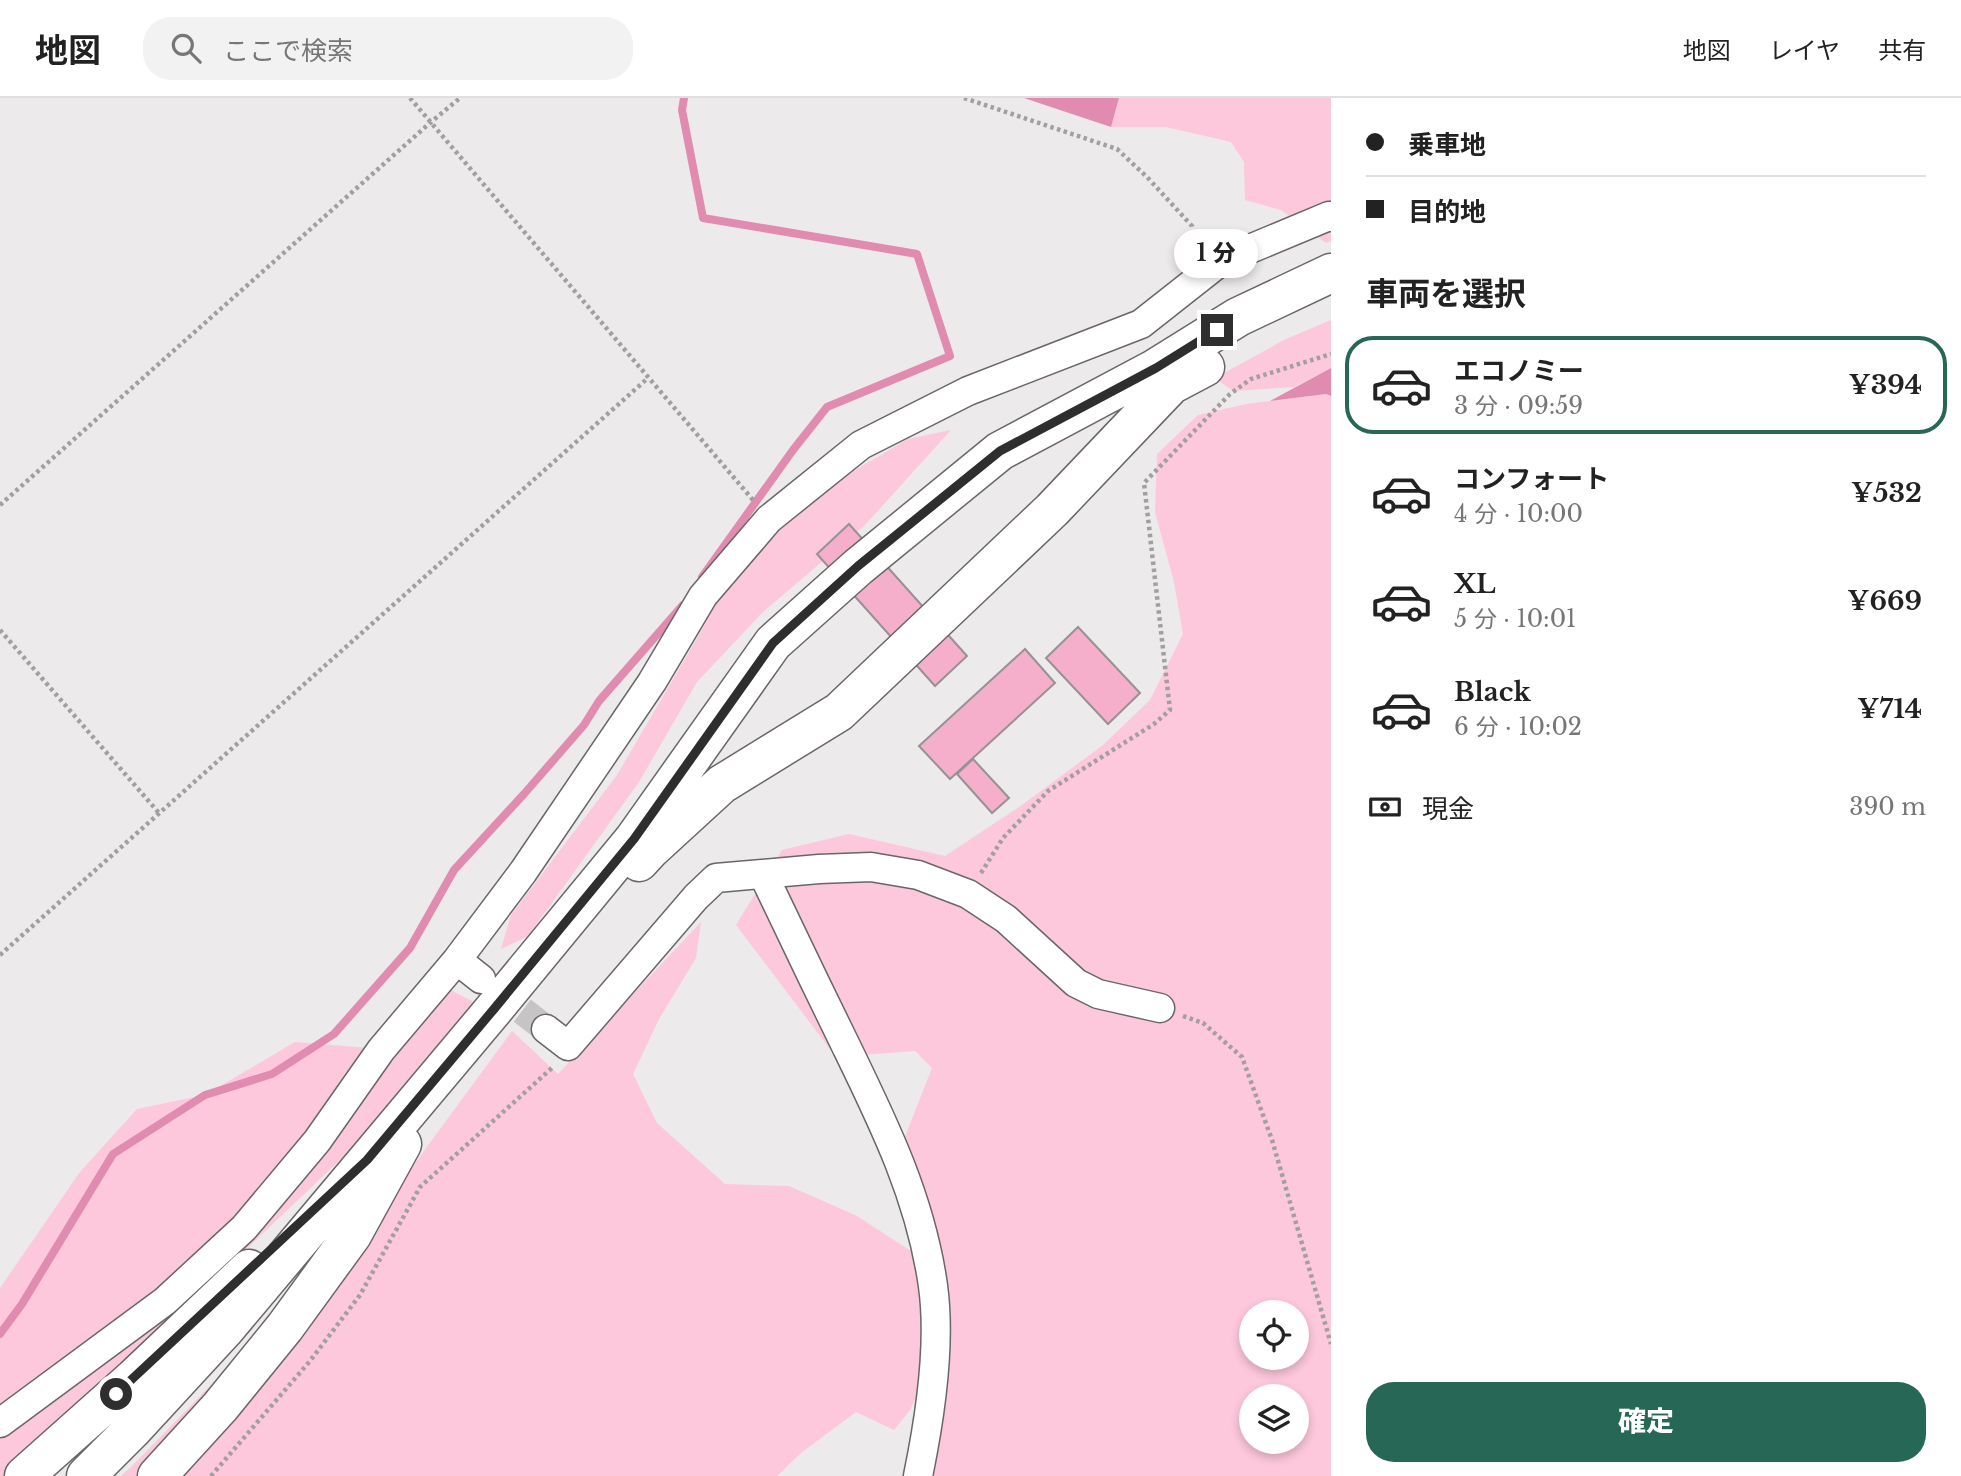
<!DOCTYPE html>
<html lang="ja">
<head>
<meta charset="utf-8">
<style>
  body { margin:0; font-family:"Libre Baskerville","Noto Sans JP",serif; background:#f2f2f2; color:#222; height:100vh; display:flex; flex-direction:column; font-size:26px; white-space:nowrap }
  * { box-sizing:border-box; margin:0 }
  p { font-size:23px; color:#767676 }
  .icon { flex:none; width:38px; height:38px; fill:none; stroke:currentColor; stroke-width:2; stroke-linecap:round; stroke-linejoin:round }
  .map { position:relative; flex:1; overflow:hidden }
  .panel { display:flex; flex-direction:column; background:#fff; width:630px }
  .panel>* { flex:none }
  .guide { display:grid; align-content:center; height:154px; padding:0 35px; background:#fff }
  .controls { position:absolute; left:1239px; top:1202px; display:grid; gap:14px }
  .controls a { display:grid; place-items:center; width:70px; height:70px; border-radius:50%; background:#fff; box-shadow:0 4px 10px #0003; font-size:35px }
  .end { position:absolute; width:32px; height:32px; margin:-16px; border:9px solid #2f2e2e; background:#fff; box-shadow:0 0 0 4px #fff }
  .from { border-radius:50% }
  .bubble { position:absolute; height:49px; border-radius:24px; background:#fff; box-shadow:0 4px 10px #0003; font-size:23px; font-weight:800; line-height:49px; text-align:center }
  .guide b { display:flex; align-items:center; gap:24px; height:66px; font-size:26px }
  .guide b+b { border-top:2px solid #e0e0e0 }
  .guide i { width:18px; height:18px; background:#222 }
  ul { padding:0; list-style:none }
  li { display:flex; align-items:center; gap:21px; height:98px; margin:0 14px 10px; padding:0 21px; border:4px solid transparent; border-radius:28px }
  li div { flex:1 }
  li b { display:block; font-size:26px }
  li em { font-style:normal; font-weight:800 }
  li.current { border-color:#266756 }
  li>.icon { width:63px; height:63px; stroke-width:1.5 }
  h2 { padding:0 35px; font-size:32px; line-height:84px }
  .pay { display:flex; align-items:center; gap:18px; height:77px; padding:0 35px; font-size:26px }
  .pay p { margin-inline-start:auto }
  .button { display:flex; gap:14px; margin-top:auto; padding:14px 35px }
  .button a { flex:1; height:80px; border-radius:28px; background:#266756; color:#fff; font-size:28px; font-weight:800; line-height:80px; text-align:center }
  header { display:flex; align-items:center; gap:42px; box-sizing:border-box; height:98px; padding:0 35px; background:#fff; border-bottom:2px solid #e0e0e0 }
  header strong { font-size:33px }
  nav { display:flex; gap:38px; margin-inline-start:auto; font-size:24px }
  .search { width:490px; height:63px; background:#f2f2f2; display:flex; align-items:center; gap:18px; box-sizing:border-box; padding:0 24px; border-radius:28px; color:#767676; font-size:26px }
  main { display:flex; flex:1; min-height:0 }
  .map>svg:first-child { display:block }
</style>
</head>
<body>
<header>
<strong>地図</strong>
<div class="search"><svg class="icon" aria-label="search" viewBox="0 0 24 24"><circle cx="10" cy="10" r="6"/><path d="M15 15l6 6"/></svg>ここで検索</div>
<nav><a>地図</a><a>レイヤ</a><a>共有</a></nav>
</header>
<main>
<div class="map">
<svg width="1331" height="1378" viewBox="0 0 1331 1378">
  <rect width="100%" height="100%" fill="#edeaeb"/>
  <path fill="#fdc7dc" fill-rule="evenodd" d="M1119 0H1331V143L1326 145 1281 112 1245 102 1244 64 1231 44 1166 29H1111Z
    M1331 222V270L1294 289 1233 293 1215 280 1286 241Z
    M1326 296 1331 298V1378H933L948 1189 930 1119 897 1059 932 970 915 953 836 959 736 827 782 752 849 736 945 758 1022 707 1103 647 1150 602 1183 536 1174 484 1155 414 1157 356 1198 317 1246 306ZM1251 1214H1297V1260H1251ZM1251 1298H1297V1344H1251Z
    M951 332 865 427 763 514 697 584 639 684 528 838 501 851 511 817 617 677 699 537 751 442 823 391 908 341Z
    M701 824 696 860 659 921 633 976 657 1025 725 1086 789 1088 857 1118 917 1157 929 1272 910 1312 894 1332 856 1314 801 1355 777 1378H168L407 1076 512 933 558 976Z
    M451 892 481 908 341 1061 8 1378H0V1336L230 1158Z
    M295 944 369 950 326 1013 231 1133 140 1214 0 1311V1190L80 1074 137 1011 205 997Z
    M243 1254 143 1378H121L133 1367Z"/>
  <path fill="#e08baf" d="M1024 0H1119L1111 29Z
    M1331 270V298L1326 296 1270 303Z"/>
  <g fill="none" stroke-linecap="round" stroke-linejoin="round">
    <path stroke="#e08baf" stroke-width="8" d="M684 0 682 12 703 120 917 156 950 258 827 309 793 352 702 479
      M0 1236 22 1206 113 1056 205 997 272 976 334 936 410 850 454 772 524 696 584 627 599 603 683 507"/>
  </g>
  <path fill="#f5afcb" stroke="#969294" stroke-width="2" d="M849 426 967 558 935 588 817 456Z
    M1078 529 1140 595 1108 626 1046 560Z
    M1025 551 1055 585 950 681 919 648Z
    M973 661 1009 700 992 715 957 676Z"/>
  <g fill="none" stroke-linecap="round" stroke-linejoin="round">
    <path stroke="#c7c4c5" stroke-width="28" stroke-dasharray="28 14" stroke-linecap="butt" d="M489 887 546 931"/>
    <g stroke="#696667" stroke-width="31">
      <path id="street" d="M763 776C790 833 818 891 846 948 884 1026 921 1101 933 1188 941 1246 930 1320 918 1378
        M457 862 481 881
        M546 931 568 948 696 799 716 780 819 771 871 769 918 777 968 796 1006 821 1076 885 1098 896 1160 910
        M0 1325 165 1203 244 1130 317 1043 381 952 457 862 523 774 652 584 703 498 769 421 861 347 968 293 1141 226 1221 163 1329 118 1331 119"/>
    </g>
    <g stroke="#696667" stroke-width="41">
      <path id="highway" d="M639 764 650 752 722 686 839 614 1052 412 1171 287 1205 269
        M24 1378 134 1280 249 1171
        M86 1378 132 1332 226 1230 494 911 634 741 773 545 858 469 1000 353 1156 270 1238 219 1331 175
        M157 1378 220 1309 285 1229 352 1137 402 1046"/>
    </g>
    <path stroke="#a19f9f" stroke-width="4.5" stroke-dasharray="3.5 3.5" stroke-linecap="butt" d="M410 0 753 402
      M964 0 1117 51 1147 79 1192 128 1196 151
      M0 407 431 24 460 0
      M0 532 159 715
      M981 775 1003 740 1048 693 1154 626 1170 612 1144 385 1230 296 1251 281 1331 256
      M0 857 648 280
      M1183 918 1203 925 1242 959 1272 1042 1331 1246
      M211 1378 310 1263 360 1197 420 1089 553 969"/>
    <use href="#street" stroke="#fff" stroke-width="28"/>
    <use href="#highway" stroke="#fff" stroke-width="38"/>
  </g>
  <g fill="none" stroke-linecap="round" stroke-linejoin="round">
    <path stroke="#2f2e2e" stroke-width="9" d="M116 1296 367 1062 494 911 634 741 773 545 858 468 1000 353 1156 270 1217 232"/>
  </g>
</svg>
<div class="controls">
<a><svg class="icon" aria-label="locate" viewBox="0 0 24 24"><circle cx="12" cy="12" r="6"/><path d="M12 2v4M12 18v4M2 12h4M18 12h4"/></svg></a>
<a><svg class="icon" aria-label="layers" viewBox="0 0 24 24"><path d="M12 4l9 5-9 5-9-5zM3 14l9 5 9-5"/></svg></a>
</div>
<i class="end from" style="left:116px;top:1296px"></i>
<i class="end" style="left:1217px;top:232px"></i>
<div class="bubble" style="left:1174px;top:131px;width:84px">1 分</div>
</div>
<section class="panel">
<div class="guide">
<b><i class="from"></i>乗車地</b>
<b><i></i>目的地</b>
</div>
<h2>車両を選択</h2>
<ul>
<li class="current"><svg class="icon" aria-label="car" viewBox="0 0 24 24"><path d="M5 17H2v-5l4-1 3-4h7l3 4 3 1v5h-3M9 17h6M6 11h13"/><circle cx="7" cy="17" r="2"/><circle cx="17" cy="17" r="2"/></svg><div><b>エコノミー</b><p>3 分 · 09:59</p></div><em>¥394</em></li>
<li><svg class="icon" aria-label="car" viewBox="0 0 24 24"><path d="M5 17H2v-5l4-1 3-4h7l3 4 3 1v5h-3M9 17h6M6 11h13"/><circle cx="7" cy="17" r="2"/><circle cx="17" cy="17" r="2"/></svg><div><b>コンフォート</b><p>4 分 · 10:00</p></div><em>¥532</em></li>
<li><svg class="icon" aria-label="car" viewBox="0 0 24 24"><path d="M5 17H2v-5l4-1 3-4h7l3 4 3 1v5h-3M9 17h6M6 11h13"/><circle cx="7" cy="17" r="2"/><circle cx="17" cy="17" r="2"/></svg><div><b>XL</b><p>5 分 · 10:01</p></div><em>¥669</em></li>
<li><svg class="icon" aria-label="car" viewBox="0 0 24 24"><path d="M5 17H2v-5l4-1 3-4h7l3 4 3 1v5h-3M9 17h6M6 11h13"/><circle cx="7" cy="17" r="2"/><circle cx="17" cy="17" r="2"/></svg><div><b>Black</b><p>6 分 · 10:02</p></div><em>¥714</em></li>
</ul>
<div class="pay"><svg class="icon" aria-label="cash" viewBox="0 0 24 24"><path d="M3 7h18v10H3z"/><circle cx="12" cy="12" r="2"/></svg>現金<p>390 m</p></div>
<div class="button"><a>確定</a></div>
</section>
</main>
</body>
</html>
